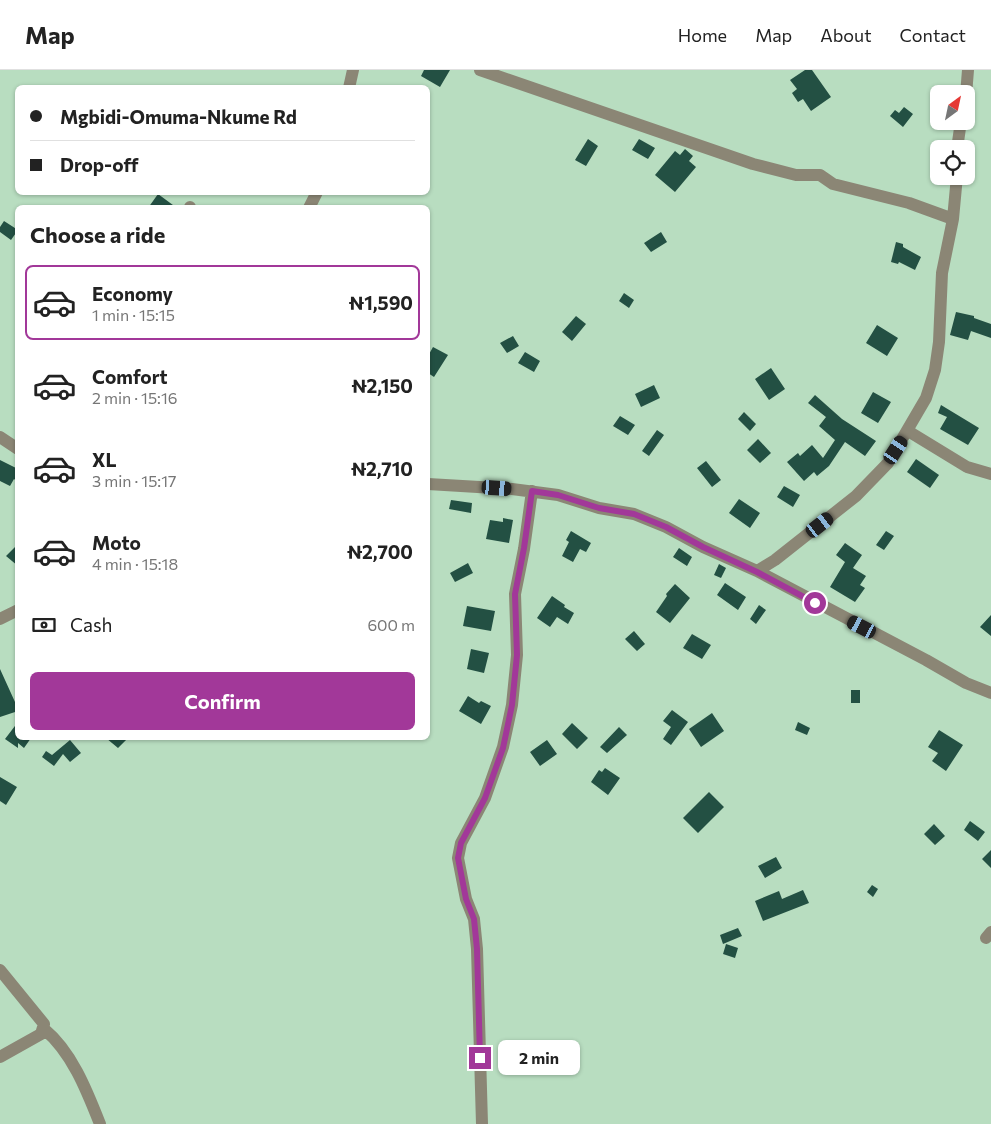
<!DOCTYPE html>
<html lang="en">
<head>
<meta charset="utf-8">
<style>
  body { margin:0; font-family:Commissioner,sans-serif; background:#f2f2f2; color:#222; height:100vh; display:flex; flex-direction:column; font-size:19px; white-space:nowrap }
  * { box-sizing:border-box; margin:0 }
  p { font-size:16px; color:#767676 }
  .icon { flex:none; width:28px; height:28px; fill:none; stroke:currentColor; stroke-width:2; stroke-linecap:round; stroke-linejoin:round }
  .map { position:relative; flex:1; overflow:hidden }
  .side { position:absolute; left:15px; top:135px; width:415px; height:535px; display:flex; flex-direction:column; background:#fff; border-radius:8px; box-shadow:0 1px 4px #0004 }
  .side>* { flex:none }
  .top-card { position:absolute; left:15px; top:15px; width:415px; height:110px; border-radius:8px; box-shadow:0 1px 4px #0004; display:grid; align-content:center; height:110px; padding:0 15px; background:#fff }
  .needle { width:32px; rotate:33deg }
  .tools { position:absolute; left:930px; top:15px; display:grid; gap:10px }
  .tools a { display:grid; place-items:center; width:45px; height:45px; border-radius:8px; background:#fff; box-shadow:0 1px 4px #0004; font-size:25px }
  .end { position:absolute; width:22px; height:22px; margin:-11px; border:6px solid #a23899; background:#fff; box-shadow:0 0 0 2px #fff }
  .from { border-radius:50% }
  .bubble { position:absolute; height:35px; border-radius:8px; background:#fff; box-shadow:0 1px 4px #0004; font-size:16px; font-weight:700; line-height:35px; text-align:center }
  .car { position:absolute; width:15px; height:30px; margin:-15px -8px; border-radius:6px; box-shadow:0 0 4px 1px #0007; background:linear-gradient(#222 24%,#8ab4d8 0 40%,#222 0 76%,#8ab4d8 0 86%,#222 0) }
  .top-card b { display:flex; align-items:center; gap:18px; height:48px; font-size:19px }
  .top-card b+b { border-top:1px solid #e0e0e0 }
  .top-card i { width:12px; height:12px; background:#222 }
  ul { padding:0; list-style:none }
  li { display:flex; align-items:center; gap:15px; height:75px; margin:0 10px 8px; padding:0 5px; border:2px solid transparent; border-radius:8px }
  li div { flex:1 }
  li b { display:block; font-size:19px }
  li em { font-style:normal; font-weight:700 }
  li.on { border-color:#a23899 }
  li>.icon { width:45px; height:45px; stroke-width:1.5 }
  h2 { padding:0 15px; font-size:22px; line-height:60px }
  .pay { display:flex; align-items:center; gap:12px; height:55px; padding:0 15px; font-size:19px }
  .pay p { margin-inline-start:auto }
  .primary-button { display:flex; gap:10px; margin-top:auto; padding:10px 15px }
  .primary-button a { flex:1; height:58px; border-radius:8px; background:#a23899; color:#fff; font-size:20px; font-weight:700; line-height:58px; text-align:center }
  header { display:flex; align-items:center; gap:30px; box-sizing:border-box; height:70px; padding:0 25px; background:#fff; border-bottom:1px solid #e0e0e0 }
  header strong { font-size:24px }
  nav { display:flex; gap:28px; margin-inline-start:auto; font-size:18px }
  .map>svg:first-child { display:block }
</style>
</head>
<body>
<header>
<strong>Map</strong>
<nav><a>Home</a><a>Map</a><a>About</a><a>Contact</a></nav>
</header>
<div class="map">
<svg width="991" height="1054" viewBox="0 0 991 1054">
  <rect width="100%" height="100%" fill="#b8ddc0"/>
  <path fill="#235043" d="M424 0H450L440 17 421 6Z
    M805 0H812L831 27 811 41 803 29 798 32 792 23 797 19 790 10Z
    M904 37 913 44 903 57 890 46 895 40 899 43Z
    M588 69 598 76 586 96 575 90Z
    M639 69 655 78 648 89 632 80Z
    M685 79 693 86 689 91 696 97 675 122 655 105 675 81 680 85Z
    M158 124 177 138H148Z
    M4 151 18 160 11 170 0 162V157Z
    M661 162 667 172 651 182 644 173Z
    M896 172 903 174V177L921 187 915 200 899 192 898 194 891 192Z
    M624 223 634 230 629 238 619 231Z
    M956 242 974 246V248L991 254V268L971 261 968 270 950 265Z
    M576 246 586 254 572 271 562 262Z
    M877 255 898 268 887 286 866 273Z
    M513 266 519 276 507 283 500 273Z
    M433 277 448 285 434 307 428 303V286Z
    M525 282 540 291 534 302 518 293Z
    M771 298 785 319 769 330 755 309Z
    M654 315 660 328 641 337 635 324Z
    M873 322 891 332 878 353 861 343Z
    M815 325 842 349 876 371 865 386 845 372 829 396 817 406 814 402 804 411 787 392 798 383 800 386 812 375 823 388 835 370 819 356 826 347 808 333Z
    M941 335 979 358 968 375 940 359 947 347 938 343Z
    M744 342 756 354 750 361 738 349Z
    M620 346 635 355 628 365 613 356Z
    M657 360 664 365 649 386 642 381Z
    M758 369 771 383 760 393 747 380Z
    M916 389 939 405 930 418 907 402Z
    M0 390 18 399V412L14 409 10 416 0 411Z
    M706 391 721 410 712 417 697 398Z
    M784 416 800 425 793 437 777 427Z
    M739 429 760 443 750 458 729 443Z
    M451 430 472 433 471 443 449 439Z
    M503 448 513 450 509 473 486 469 490 450 503 452Z
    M571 461 591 473 586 482 580 479 573 492 562 486 569 472 566 470Z
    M886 461 894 466 884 480 876 475Z
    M845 473 862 485 853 498 866 506 860 515 865 518 855 532 830 517 845 492 836 485Z
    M18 474V496L6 486Z
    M679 478 692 487 687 496 673 487Z
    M468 493 473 503 455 512 450 503Z
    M719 494 726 498 721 508 714 505Z
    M725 513 746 527 738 540 717 525Z
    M675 514 690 528 670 553 656 542 667 526 666 524Z
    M552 526 565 535 564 537 574 543 568 554 557 547 550 557 537 548Z
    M759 535 766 540 756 554 750 549Z
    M467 536 495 541 491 561 463 556Z
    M991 545V566L980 557Z
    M634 561 645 574 637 581 625 569Z
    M692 564 711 575 702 589 683 578Z
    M471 579 489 583 484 603 467 599Z
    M0 599 15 632H18V641L0 647Z
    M851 620H860V633H851Z
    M468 626 479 633 481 631 491 636 481 654 459 641Z
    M672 640 688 652 671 675 663 669 671 657 663 651Z
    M712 643 724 661 701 677 689 659Z
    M18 652V668H31L24 678 18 673V678L5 669Z
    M798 652 810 658 807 665 795 660Z
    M572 653 588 668 577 679 562 664Z
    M619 657 627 665 607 683 600 677Z
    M939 660 963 675 946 701 932 691 938 683 928 677Z
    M106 668H128L118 678Z
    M70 670 81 683 70 692 63 684 54 696 42 687 46 681 52 685Z
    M547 670 557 684 540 696 530 682Z
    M605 698 620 708 608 725 591 712 599 700 602 702Z
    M0 707 17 717 6 735 0 731Z
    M709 722 724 737 698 763 683 748Z
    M970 751 985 762 978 771 964 760Z
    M934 754 945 766 935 775 924 764Z
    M991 780V798L982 789Z
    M776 787 782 798 765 808 758 796Z
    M872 815 878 819 873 827 867 822Z
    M803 820 809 833 763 851 755 831 779 821 782 829Z
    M738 858 742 866 723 874 720 865Z
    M726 874 738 878 735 888 723 884Z"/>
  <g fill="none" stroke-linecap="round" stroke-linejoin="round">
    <path stroke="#8b8675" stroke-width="12" d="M480 0 753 94 796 105H820L833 114 909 133 953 149
      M349 18 353 0
      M966 25 968 0
      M957 79 961 51
      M190 137V138
      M309 138 317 122
      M908 361 967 397 991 404
      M0 367 18 379
      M428 414 512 419 558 425 599 438 634 444 666 457 703 477 757 501 926 590 966 613 991 623
      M757 501 775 490 856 426 888 393 926 328 935 300 939 272 942 203 953 149 957 106
      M0 549 18 540
      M986 868 991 862
      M0 900 44 954 41 964 0 987
      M44 959C72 982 87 1021 100 1054
      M482 1054 477 879 474 849 466 829 458 788 461 773 485 728 503 677 512 635 517 585 515 524 524 479 532 421"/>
  </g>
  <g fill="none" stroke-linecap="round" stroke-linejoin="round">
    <path stroke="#a23899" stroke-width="6" d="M480 988 477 879 474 849 466 829 458 788 461 773 485 728 503 678 512 635 517 585 515 524 524 478 532 421 558 425 599 438 634 444 666 457 703 477 757 502 815 533"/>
  </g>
</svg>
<div class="tools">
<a><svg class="needle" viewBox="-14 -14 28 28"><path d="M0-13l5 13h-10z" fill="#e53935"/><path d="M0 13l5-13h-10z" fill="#767676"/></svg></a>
<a><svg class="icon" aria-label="locate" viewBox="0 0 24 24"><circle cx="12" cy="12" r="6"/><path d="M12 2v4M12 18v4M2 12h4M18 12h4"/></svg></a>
</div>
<i class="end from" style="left:815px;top:533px"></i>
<i class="end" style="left:480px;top:988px"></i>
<div class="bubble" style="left:498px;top:970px;width:82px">2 min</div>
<i class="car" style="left:896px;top:380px;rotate:33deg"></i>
<i class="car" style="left:497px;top:418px;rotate:94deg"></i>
<i class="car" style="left:820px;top:455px;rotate:52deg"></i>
<i class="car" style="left:862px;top:557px;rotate:297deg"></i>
<div class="top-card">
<b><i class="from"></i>Mgbidi-Omuma-Nkume Rd</b>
<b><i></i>Drop-off</b>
</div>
<section class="side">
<h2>Choose a ride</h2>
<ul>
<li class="on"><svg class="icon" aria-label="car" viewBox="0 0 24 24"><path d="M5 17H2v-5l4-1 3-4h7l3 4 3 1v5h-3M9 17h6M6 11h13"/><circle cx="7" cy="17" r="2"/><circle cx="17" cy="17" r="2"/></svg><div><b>Economy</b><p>1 min · 15:15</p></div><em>₦1,590</em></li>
<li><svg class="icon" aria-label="car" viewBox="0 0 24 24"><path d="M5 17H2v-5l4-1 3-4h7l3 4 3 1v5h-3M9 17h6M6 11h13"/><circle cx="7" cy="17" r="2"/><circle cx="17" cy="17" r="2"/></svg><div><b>Comfort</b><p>2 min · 15:16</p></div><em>₦2,150</em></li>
<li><svg class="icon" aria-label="car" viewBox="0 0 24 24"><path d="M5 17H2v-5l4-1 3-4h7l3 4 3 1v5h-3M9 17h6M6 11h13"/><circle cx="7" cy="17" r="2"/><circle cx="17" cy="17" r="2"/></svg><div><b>XL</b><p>3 min · 15:17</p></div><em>₦2,710</em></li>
<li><svg class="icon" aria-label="car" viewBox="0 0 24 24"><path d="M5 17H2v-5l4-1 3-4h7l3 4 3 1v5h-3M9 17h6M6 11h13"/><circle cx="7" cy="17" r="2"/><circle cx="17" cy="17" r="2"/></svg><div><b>Moto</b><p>4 min · 15:18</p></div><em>₦2,700</em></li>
</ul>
<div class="pay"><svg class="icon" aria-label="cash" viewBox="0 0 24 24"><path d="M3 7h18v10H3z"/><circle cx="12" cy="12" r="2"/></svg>Cash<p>600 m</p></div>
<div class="primary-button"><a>Confirm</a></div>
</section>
</div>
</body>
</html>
